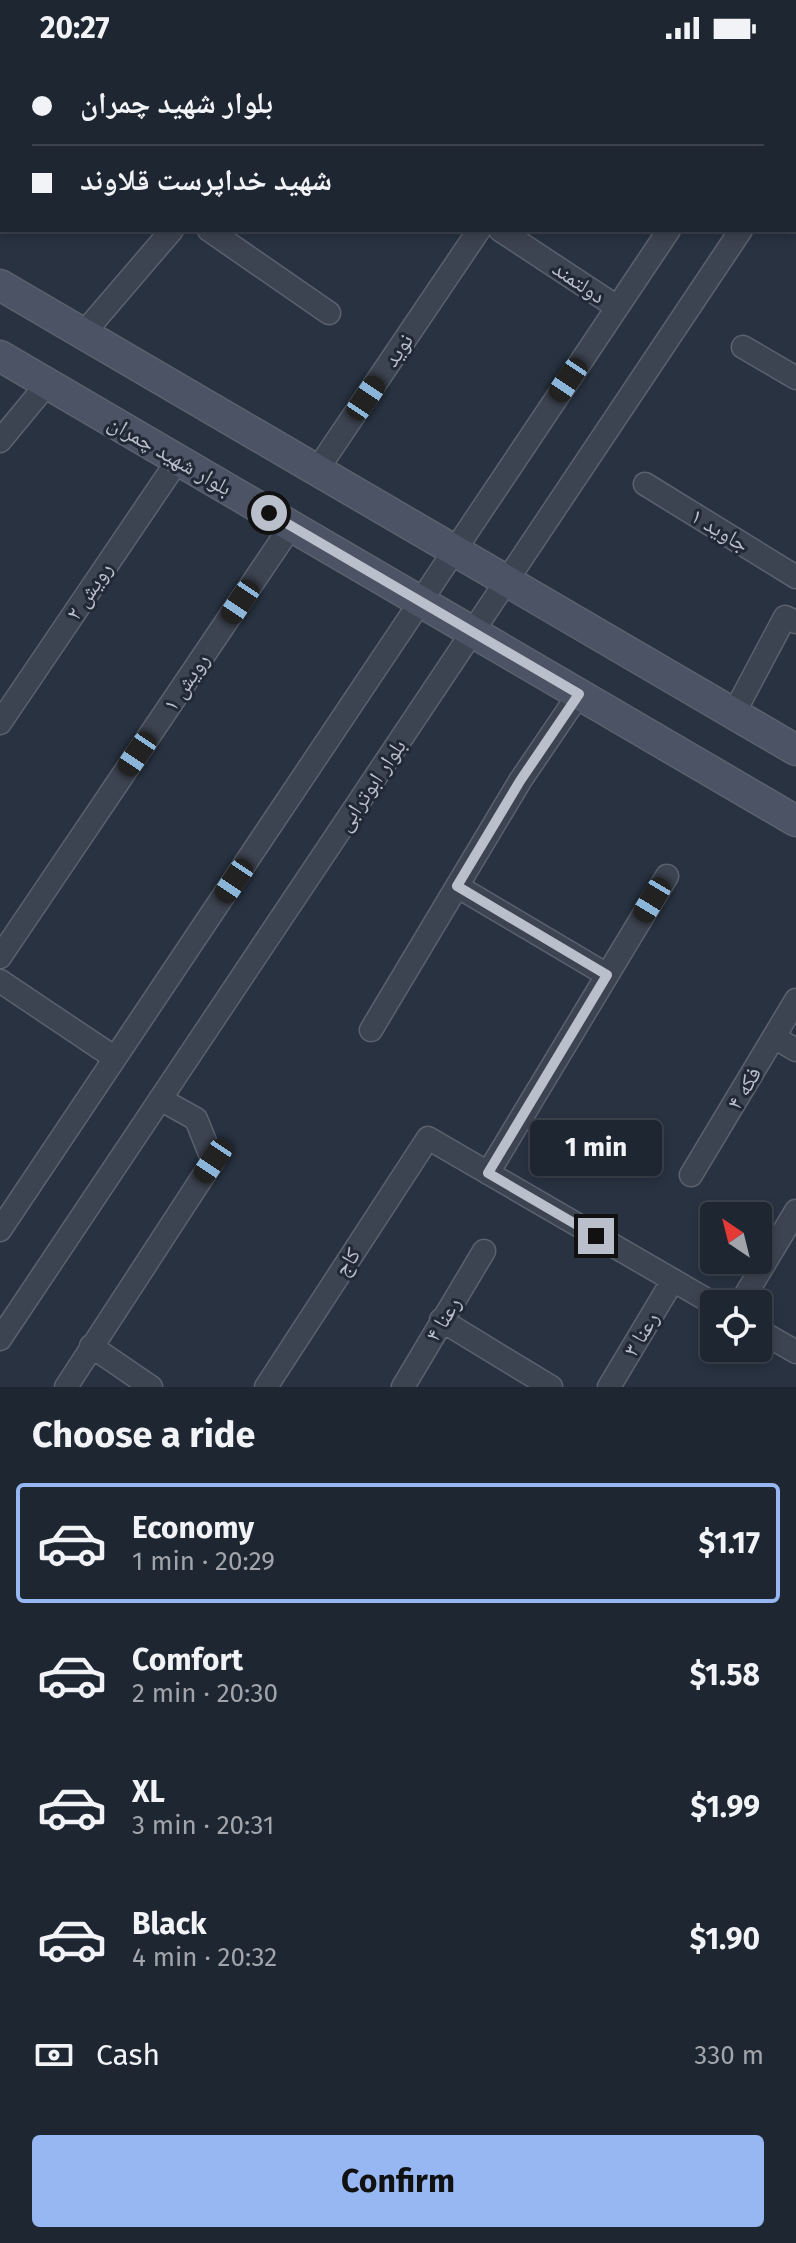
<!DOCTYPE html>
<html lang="en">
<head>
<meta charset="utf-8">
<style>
  body { margin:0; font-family:"Fira Sans","Noto Naskh Arabic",sans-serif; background:#262e39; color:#f1f3f6; height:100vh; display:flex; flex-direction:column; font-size:30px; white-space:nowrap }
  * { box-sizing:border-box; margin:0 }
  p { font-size:26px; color:#a1a5ab }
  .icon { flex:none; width:44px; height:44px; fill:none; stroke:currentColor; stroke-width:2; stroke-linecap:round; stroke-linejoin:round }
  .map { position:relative; height:1331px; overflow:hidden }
  .panel { display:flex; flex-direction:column; background:#1e2631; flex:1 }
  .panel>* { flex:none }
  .banner { position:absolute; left:0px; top:0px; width:796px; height:176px; box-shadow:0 4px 12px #0003,0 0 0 2px #3c434d; display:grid; align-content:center; height:176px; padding:0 32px; background:#1e2631 }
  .needle { width:52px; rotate:325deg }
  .tools { position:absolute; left:700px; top:1146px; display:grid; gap:16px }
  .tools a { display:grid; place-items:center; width:72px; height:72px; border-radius:8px; background:#1e2631; box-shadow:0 4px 12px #0003,0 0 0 2px #3c434d; font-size:40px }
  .end { position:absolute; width:36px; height:36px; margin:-18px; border:10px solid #bac0cb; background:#111; box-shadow:0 0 0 4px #111 }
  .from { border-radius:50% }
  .bubble { position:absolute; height:56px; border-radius:8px; background:#1e2631; box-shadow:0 4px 12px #0003,0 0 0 2px #3c434d; font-size:26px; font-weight:700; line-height:56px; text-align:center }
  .car { position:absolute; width:24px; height:48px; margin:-24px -12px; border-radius:10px; box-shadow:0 0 6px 2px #0007; background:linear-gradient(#222 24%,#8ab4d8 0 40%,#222 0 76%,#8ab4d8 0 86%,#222 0) }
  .banner b { display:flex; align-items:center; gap:28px; height:76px; font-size:30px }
  .banner b+b { border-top:2px solid #3c434d }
  .banner i { width:20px; height:20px; background:#f1f3f6 }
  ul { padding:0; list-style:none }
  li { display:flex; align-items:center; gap:24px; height:120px; margin:0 16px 12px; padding:0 16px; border:4px solid transparent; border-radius:8px }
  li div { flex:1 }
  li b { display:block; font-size:30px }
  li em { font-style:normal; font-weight:700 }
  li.on { border-color:#97b7f2 }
  li>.icon { width:72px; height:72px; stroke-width:1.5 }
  h2 { padding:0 32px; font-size:36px; line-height:96px }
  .pay { display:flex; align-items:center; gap:20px; height:88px; padding:0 32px; font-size:30px }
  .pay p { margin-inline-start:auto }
  .action { display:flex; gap:16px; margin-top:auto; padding:16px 32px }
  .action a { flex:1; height:92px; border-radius:8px; background:#97b7f2; color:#111; font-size:32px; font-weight:700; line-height:92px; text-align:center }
  .status { display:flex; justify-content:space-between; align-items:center; height:56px; padding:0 40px; background:#1e2631; direction:ltr }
  .status svg { height:22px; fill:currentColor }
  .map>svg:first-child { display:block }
</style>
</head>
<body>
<div class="status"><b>20:27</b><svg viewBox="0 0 49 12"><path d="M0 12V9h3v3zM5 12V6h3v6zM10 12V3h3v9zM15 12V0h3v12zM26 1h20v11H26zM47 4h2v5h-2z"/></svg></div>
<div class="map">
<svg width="796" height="1331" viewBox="0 0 796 1331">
  <rect width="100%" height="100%" fill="#283241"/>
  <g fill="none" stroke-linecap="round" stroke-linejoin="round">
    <g stroke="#5b626e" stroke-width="25">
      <path id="street" d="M532 0 536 2
        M319 2 321 0
        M594 2 596 0
        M783 2 785 0
        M0 3 2 4
        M794 95 796 92
        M209 174 329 257
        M500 174 617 251
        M83 278 172 174
        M743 291 796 322
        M0 385 47 328
        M317 414 479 174
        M645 428 796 521
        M734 657 785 561 796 566
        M0 667 178 404
        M457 830 607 919
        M0 901 291 470
        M0 925 115 1002
        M371 974 520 725 579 638
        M774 981 796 994
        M488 1117 667 820
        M691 1119 796 944
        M0 1174 669 174
        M740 1248 796 1155
        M441 1264 551 1331
        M758 1274 796 1296
        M0 1283 741 174
        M91 1290 151 1331
        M66 1331 213 1105 196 1063 160 1043
        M266 1331 428 1082 714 1248
        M403 1331 484 1195
        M609 1331 673 1224"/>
    </g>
    <g stroke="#5b626e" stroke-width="33">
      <path id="secondary" d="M0 229 796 694
        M0 300 796 765"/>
    </g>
    <use href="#street" stroke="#3d4451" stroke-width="22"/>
    <use href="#secondary" stroke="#4b5364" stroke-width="30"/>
  </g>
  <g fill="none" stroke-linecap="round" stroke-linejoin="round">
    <path stroke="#bac0cb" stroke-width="10" d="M269 457 579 638 520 725 457 830 607 919 488 1117 596 1180"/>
  </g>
  <g text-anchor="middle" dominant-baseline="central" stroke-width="6" stroke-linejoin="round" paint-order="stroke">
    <g font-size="22" fill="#bac0cb" stroke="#212936">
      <text transform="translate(579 226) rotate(34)">دولتمند</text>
      <text transform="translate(398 294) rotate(-56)">نوید</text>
      <text transform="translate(170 399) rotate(30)">بلوار شهید چمران</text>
      <text transform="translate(720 474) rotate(31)">جاوید ۱</text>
      <text transform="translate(89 535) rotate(-56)">رویش ۲</text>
      <text transform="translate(186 626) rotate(-56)">رویش ۱</text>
      <text transform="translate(371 729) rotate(-56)">بلوار ابوترابی</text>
      <text transform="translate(744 1032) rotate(-59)">فکه ۴</text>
      <text transform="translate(347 1206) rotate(-57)">کاج</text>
      <text transform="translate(443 1263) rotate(-59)">رعنا ۴</text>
      <text transform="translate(641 1278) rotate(-59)">رعنا ۳</text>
    </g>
  </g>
</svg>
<div class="tools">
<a><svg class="needle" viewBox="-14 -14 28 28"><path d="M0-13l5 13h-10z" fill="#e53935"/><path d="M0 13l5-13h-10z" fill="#a1a5ab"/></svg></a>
<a><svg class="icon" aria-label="locate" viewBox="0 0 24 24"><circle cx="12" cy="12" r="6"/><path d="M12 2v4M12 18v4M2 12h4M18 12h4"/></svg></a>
</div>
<i class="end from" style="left:269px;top:457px"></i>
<i class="end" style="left:596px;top:1180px"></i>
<div class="bubble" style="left:530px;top:1064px;width:132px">1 min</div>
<i class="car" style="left:568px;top:324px;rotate:214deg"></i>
<i class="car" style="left:366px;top:342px;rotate:34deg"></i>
<i class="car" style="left:240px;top:546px;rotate:214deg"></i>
<i class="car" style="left:137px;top:698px;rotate:214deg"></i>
<i class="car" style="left:234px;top:825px;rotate:214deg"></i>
<i class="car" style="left:652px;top:844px;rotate:211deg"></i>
<i class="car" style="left:213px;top:1105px;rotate:214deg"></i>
<div class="banner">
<b><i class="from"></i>بلوار شهید چمران</b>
<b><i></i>شهید خداپرست قلاوند</b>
</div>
</div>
<section class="panel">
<h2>Choose a ride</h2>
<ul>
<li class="on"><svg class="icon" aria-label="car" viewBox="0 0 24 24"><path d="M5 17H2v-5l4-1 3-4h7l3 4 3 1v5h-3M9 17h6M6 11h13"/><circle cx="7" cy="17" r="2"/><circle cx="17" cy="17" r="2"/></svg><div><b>Economy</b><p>1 min · 20:29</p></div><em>$1.17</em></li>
<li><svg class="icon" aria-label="car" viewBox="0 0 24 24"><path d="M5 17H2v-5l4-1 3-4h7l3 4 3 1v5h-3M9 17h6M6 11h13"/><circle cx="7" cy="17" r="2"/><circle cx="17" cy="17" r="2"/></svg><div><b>Comfort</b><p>2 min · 20:30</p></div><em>$1.58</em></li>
<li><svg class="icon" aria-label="car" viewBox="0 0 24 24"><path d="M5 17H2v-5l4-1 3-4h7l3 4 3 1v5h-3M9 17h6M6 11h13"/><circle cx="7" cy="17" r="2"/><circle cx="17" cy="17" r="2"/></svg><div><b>XL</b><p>3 min · 20:31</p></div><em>$1.99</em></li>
<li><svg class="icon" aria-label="car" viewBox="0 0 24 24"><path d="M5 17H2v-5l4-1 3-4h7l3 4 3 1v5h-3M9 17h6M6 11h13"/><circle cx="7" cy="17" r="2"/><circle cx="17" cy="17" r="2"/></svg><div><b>Black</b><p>4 min · 20:32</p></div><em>$1.90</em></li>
</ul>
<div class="pay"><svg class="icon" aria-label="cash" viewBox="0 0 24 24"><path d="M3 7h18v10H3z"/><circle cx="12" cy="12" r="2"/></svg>Cash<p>330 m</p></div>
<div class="action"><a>Confirm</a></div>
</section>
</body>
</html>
